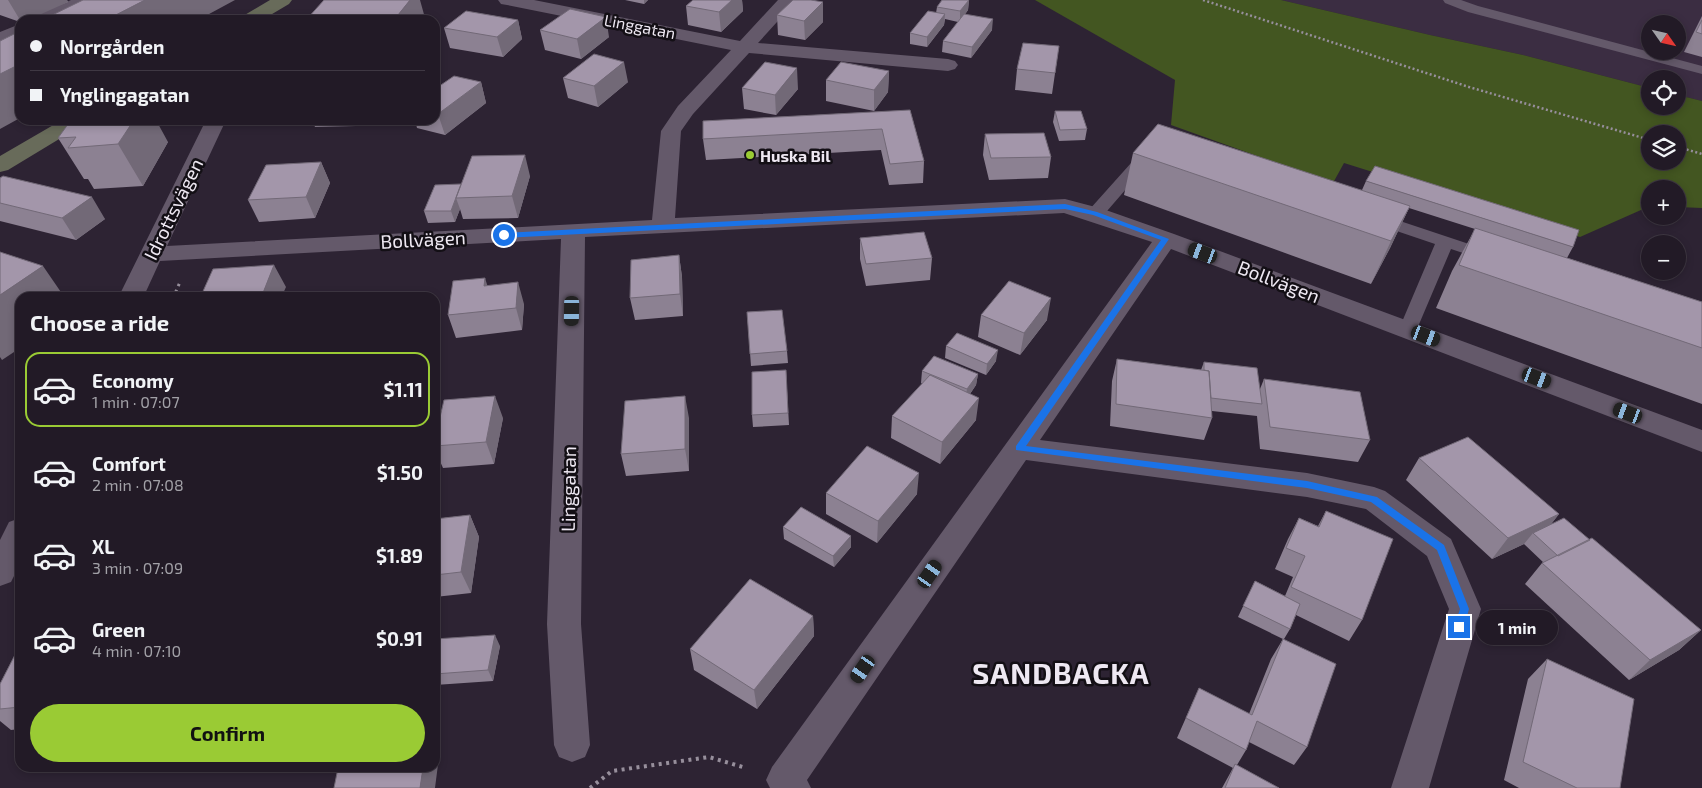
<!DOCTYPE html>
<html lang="en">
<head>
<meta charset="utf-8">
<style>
  body { margin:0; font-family:"Exo 2",sans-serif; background:#2e2732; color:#f1f3f6; height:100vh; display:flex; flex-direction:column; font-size:19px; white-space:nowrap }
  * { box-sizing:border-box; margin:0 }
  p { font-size:16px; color:#a2a1a7 }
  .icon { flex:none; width:28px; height:28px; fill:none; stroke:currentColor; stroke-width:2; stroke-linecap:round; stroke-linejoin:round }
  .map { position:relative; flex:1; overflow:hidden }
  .details { position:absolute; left:15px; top:292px; width:425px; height:480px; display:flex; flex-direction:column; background:#221a26; border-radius:15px; box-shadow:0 2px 8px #0003,0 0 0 1px #3f3843 }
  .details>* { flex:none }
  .guide { position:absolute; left:15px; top:15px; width:425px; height:110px; border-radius:15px; box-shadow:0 2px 8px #0003,0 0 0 1px #3f3843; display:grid; align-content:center; height:110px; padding:0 15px; background:#221a26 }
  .needle { width:32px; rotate:124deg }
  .controls { position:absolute; left:1641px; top:15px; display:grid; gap:10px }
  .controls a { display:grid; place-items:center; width:45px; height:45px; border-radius:50%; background:#221a26; box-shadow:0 2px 8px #0003,0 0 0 1px #3f3843; font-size:25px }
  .end { position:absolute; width:22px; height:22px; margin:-11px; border:6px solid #1a73e8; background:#fff; box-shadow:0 0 0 2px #fff }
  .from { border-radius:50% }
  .bubble { position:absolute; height:35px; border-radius:18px; background:#221a26; box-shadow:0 2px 8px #0003,0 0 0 1px #3f3843; font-size:16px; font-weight:700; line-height:35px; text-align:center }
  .car { position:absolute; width:15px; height:30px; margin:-15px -8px; border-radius:6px; box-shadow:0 0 4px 1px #0007; background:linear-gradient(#222 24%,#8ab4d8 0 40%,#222 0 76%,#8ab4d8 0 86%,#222 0) }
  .guide b { display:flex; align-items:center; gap:18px; height:48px; font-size:19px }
  .guide b+b { border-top:1px solid #3f3843 }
  .guide i { width:12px; height:12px; background:#f1f3f6 }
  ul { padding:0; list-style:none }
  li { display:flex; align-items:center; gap:15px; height:75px; margin:0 10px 8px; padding:0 5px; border:2px solid transparent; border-radius:15px }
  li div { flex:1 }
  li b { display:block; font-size:19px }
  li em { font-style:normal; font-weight:700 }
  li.on { border-color:#9acb34 }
  li>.icon { width:45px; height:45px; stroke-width:1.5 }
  h2 { padding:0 15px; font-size:22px; line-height:60px }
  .cta { display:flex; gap:10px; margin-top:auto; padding:10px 15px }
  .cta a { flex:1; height:58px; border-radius:30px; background:#9acb34; color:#111; font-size:20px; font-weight:700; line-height:58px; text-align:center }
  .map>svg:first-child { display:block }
</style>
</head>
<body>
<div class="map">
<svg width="1702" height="788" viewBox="0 0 1702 788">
  <rect width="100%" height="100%" fill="#2d2333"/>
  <path fill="#3b2d42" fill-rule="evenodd" d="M1281 0H1702V101L1678 95V79H1650V88L1523 55 1430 35ZM1650 24H1678V51H1650Z"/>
  <path fill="#435621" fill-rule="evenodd" d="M1035 0H1281L1430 35 1523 55 1650 88V106H1678V95L1702 101V208L1678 207V189H1650V206L1580 237 1344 163 1333 183 1171 125 1175 80ZM1650 134H1678V161H1650Z"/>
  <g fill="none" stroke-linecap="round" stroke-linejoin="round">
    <path stroke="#978f9c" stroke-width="2.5" stroke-dasharray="2 2.5" stroke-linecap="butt" d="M1203 0 1469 87 1650 140
      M1678 147 1702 154"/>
    <path stroke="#978f9c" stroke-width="3" stroke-dasharray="2.5 4" stroke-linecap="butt" d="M173 298 180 282"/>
    <path stroke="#978f9c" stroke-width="4" stroke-dasharray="3 4.5" stroke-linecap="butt" d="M590 788 612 771 709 757 746 768"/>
    <path fill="#64596a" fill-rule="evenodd" d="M71 0H88L86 3 48 20H30L32 17Z
      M1443 0H1461L1478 6 1702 66V74L1468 12 1445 3Z
      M20 24V33L0 41V32Z
      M1146 151 1152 153 1154 156 1152 159 1101 218H1089L1087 214 1089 210 1140 153Z
      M1376 213 1496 253 1499 257 1496 261 1490 262 1451 249 1417 329 1415 333 1408 335 1401 333 1399 329 1435 244 1370 222 1368 218 1370 214Z"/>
    <path fill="#64596a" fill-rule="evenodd" d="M498 0H534L740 41 778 0H797L758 43 948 59 955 61 958 65 955 69 948 71 749 53 693 114 681 131 675 218 1065 199 1103 209 1174 234 1702 430V452L1171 249 1040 440 1307 473 1374 487 1385 491 1451 539 1481 609 1429 788H1391L1449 609 1427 556 1366 509 1307 497 1026 460 807 780 811 788H770L766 780 772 767 1152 242 1064 213 585 237 581 624 590 745 585 757 572 762 559 757 554 745 547 624 561 239 160 261 143 298H118L206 120H226L167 246 652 220 661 131 678 106 731 50 507 5 501 4Z
      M20 518V564L11 582 0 586V540L9 522Z"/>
    <path fill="#686b5a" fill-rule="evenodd" d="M270 0H292L289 4 262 20H240L243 16Z
      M62 120H87L84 124 8 170 0 172V156Z"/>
  </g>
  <path fill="#8c8192" d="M0 0H67L68 2 20 20V22L0 15Z
    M625 0H648L644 4Z
    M693 0H742L743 11 721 32 688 25 686 6Z
    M969 0 968 10 965 14 992 30 971 58 942 52 943 41 958 22 945 19 944 25 927 47 910 44V33L936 13 937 7Z
    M823 2V22L805 40 778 35 777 15Z
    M1702 16V57L1684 52Z
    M518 20 522 39 503 57 450 48 444 28Z
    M540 30 609 37 581 59 545 50Z
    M1059 46 1052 94 1015 90 1017 69Z
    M889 71 888 92 874 111 826 101V80Z
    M563 78 628 82 598 107 568 98Z
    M481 82 486 103 445 135 417 128 415 120H435V89Z
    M742 88 798 89 776 115 744 109Z
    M910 110 924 161 923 183 889 185 881 150 706 160 703 139Z
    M1055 111 1087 129 1085 140 1059 141 1053 122Z
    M71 120 168 142 143 186 94 189 88 179H84L58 138Z
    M312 120H359L356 126 315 127Z
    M985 134 1051 157 1048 178 989 180 983 155Z
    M1133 153 1362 190 1366 181 1573 247 1567 258 1702 302V404L1436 308 1452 271 1475 229 1409 208 1390 248 1371 284 1124 195Z
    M321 162 330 183 315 218 259 222 248 200Z
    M530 176 518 218 463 219 460 209 455 222 428 223 424 211 461 184Z
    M0 178 105 219 76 240 0 221Z
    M860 238 932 258 930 280 866 286 860 259Z
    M679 255 682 277 683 316 635 320 630 298Z
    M524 304 522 330 456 338 448 315Z
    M747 312 787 351 788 363 751 366Z
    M981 315 1047 320 1020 355 978 337Z
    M946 346 996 361 986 375 945 358Z
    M1117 359 1201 370 1204 362 1260 389 1264 379 1370 440 1358 462 1260 449 1257 416 1212 411V418L1204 440 1110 426 1112 381Z
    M786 370 789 425 753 427 752 415Z
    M922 371 978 374 976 385 970 394 976 420 940 464 891 438 892 416 923 384 921 383Z
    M503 418 494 464 443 468 435 450V439Z
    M689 418V471L626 476 621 454Z
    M1419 458 1559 514 1551 524 1590 540 1701 630 1679 650 1629 680 1525 584 1542 563H1544L1524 544 1492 559 1406 480Z
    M826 493 917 494 877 543 826 514Z
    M1326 511 1362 620 1349 641 1296 615 1290 629 1284 639 1307 747 1294 765 1249 742 1246 750 1237 765 1279 788H1222L1233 768 1177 738 1199 688 1249 714 1271 659 1283 639 1238 617 1255 581 1285 596 1293 577 1275 569 1288 539 1299 518 1318 526Z
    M470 515 479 537 471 593 435 597V519Z
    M783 527 851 547 834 567 784 539Z
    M813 616 814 636 757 709 694 670 690 649Z
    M435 639 500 646 493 681 435 685Z
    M20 645V729L11 730 0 721V684Z
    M1547 659 1620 788H1519L1504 780 1528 679Z"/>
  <path fill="#726977" d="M8 0H67L68 2 28 20H20Z
    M145 0H235L198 20H106Z
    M410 0H420L425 18 423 20H394Z
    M644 0H648L644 4Z
    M732 0H742L743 11 721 32 719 12Z
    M969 0 968 10 960 22V11Z
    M823 2V22L805 40 804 21Z
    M945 14 944 25 927 47V37Z
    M606 17 609 37 581 59 577 39Z
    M993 19 992 30 971 58 972 47Z
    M518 20 522 39 503 57 497 37Z
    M20 55V118L0 129V65Z
    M624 62 628 82 598 107 594 86Z
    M797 68 798 89 776 115 775 95Z
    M889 71 888 92 874 111V90Z
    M481 82 486 103 445 135 438 114Z
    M134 120H156L168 142 143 186 118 144Z
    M354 120H359L356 126Z
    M525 155 530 176 518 218 512 196Z
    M321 162 330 183 315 218 306 197Z
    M92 197 105 219 76 240 62 218Z
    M456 198 460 209 455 222 451 211Z
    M1410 206 1390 248 1371 284 1391 241Z
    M679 255 682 277 683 316 680 294Z
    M274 265 286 287 281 298H261Z
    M43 266 65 298H20V348L2 360 0 357V295Z
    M485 278 492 300 484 286Z
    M518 282 524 304 522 330 516 308Z
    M1051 298 1047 320 1020 355 1024 333Z
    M998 350 996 361 986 375 987 364Z
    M978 374 976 385 965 401 967 389Z
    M495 396 503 418 494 464 486 442Z
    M685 396 689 418V471L685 449Z
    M979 398 976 420 940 464 942 442Z
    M919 473 917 494 877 543 878 521Z
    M1559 514 1542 536 1533 533 1524 544 1492 559 1508 538Z
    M470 515 479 537 471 593 461 572Z
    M851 536V547L834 567 833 556Z
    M813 616 814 636 757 709 754 690Z
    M1701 630 1679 650 1629 680 1650 660Z
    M495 635 500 646 493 681 488 670Z
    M435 730 441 741 435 788H420L423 768H435Z"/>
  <path fill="#a396aa" stroke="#726977" d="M83 0H145L106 20H42Z
    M324 0H410L394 20H306Z
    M693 0H732L719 12 686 6Z
    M793 0H811L823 2 804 21 777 15Z
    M942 0H969L960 11 937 7Z
    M570 9 606 17 577 39 540 30Z
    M466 11 518 20 497 37 444 28Z
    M928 11 945 14 927 37 910 33Z
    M964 14 993 19 972 47 943 41Z
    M1702 20V34L1696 32Z
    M20 31V64L0 74V41Z
    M1023 43 1059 46 1055 73 1017 69Z
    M594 54 624 62 594 86 563 78Z
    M765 62 797 68 775 95 742 88Z
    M841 62 889 71 874 90 826 80Z
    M454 76 481 82 438 114H435V89Z
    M910 110 924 161 890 164 882 129 703 139V121Z
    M1055 111H1081L1087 129 1060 130Z
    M71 120H134L118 144 68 148 76 137 58 138Z
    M1158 124 1410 206 1391 241 1133 153Z
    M1044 133 1051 157 991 158 985 134Z
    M525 155 512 196 456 198 472 156Z
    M321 162 306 197 248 200 266 165Z
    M1375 166 1579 230 1573 247 1366 181Z
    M3 176 92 197 62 218 0 203V178Z
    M461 184 451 211H424L435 185Z
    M1475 228 1702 302V348L1459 265Z
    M924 232 932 258 866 264 860 238Z
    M0 252 43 266 0 295Z
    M679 255 680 294 630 298 631 260Z
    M274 265 261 298H200L213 269Z
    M485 278 484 286 518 282 516 308 448 315 453 281Z
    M1009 281 1051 298 1024 333 981 315Z
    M782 310 787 351 750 354 747 312Z
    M957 333 998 350 987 364 946 346Z
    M934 356 978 374 967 389 922 371Z
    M1117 359 1209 371 1212 418 1116 404Z
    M1204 362 1257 368 1262 404 1211 398 1209 371 1204 370Z
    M786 370 788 413 752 415V372Z
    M930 375 979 398 942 442 892 416Z
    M1264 379 1360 392 1370 440 1270 427Z
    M495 396 486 442 435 446V439L444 400Z
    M685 396V449L621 454 625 401Z
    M1468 437 1559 514 1508 538 1419 458Z
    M867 446 919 473 878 521 826 493Z
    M801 507 851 536 833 556 783 527Z
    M1326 511 1393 539 1362 620 1291 587 1305 556 1286 548 1299 518 1319 527Z
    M470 515 461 572 435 575V519Z
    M1564 518 1590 540 1558 556 1533 533Z
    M1592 538 1701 630 1650 660 1542 563Z
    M750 579 813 616 754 690 690 649Z
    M1255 581 1300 604 1290 629 1243 606Z
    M495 635 488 670 435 674V639Z
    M1283 639 1336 664 1307 747 1257 721 1246 750 1186 718 1199 688 1252 715Z
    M20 645V707L0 709V684Z
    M1547 659 1634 699 1620 788H1577L1523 762Z
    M1235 764 1279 788H1225Z
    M338 768H423L420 788H334Z"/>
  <path fill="#1a73e8" d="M1065 204 1097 212 1169 239 1026 446 1307 481 1377 497 1444 545 1469 609 1463 630 1459 631 1454 627 1460 609 1437 550 1371 502 1307 488 1016 450V446L1161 240 1093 215 1065 209 504 238 500 235 504 233Z"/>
  <circle fill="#9acb34" stroke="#130f15" stroke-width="2" cx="750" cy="155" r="5"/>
  <g text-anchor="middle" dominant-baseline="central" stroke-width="5" stroke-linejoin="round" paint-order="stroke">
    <g font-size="16" fill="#eee8f2" stroke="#130f15">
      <text transform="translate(640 26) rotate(11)">Linggatan</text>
    </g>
    <g font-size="16" font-weight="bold" fill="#eee8f2" stroke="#130f15" text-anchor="start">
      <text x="760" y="155">Huska Bil</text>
    </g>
    <g font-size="19" fill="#eee8f2" stroke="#130f15">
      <text transform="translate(173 209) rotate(-64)">Idrottsvägen</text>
      <text transform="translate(423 239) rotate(-3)">Bollvägen</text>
      <text transform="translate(1279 281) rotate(21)">Bollvägen</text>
      <text transform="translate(568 489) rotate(-89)">Linggatan</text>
    </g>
    <g font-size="29" font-weight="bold" letter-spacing="1" fill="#eee8f2" stroke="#130f15">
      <text x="1061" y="672">SANDBACKA</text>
    </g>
  </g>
</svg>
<div class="controls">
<a><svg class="needle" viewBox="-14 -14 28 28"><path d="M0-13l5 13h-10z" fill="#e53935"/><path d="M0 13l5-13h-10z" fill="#a2a1a7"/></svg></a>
<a><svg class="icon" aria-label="locate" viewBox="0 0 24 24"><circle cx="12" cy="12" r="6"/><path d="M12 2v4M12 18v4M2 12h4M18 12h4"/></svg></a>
<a><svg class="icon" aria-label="layers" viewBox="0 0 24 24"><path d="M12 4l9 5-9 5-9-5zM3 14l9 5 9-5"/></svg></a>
<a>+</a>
<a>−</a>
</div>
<i class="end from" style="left:504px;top:235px"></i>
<i class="end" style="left:1459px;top:627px"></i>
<div class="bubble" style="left:1476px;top:610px;width:82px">1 min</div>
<i class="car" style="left:1203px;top:253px;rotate:291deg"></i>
<i class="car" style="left:572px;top:311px;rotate:181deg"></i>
<i class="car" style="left:1426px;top:336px;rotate:111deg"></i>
<i class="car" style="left:1537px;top:378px;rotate:111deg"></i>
<i class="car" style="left:1628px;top:413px;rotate:291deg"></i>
<i class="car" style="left:930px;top:574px;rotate:35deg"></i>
<i class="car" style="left:863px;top:669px;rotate:215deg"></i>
<div class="guide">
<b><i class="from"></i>Norrgården</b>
<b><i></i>Ynglingagatan</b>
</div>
<section class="details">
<h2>Choose a ride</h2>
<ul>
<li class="on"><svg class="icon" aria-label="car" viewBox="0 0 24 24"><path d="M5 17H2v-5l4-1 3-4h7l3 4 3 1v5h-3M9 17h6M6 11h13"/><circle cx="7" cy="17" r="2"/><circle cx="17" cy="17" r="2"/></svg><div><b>Economy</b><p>1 min · 07:07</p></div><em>$1.11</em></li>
<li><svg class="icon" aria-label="car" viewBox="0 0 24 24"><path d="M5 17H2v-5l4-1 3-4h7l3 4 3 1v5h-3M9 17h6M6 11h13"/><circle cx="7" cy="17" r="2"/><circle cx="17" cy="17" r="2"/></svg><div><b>Comfort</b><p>2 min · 07:08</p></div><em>$1.50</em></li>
<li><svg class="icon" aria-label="car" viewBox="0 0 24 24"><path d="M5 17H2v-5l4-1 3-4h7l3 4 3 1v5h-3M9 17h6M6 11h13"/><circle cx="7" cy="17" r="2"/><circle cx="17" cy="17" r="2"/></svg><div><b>XL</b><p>3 min · 07:09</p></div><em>$1.89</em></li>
<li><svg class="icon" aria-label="car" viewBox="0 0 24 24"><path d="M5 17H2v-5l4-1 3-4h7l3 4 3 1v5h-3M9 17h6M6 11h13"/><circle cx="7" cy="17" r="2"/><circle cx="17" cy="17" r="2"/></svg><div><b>Green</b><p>4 min · 07:10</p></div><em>$0.91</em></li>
</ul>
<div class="cta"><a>Confirm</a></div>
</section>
</div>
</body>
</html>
